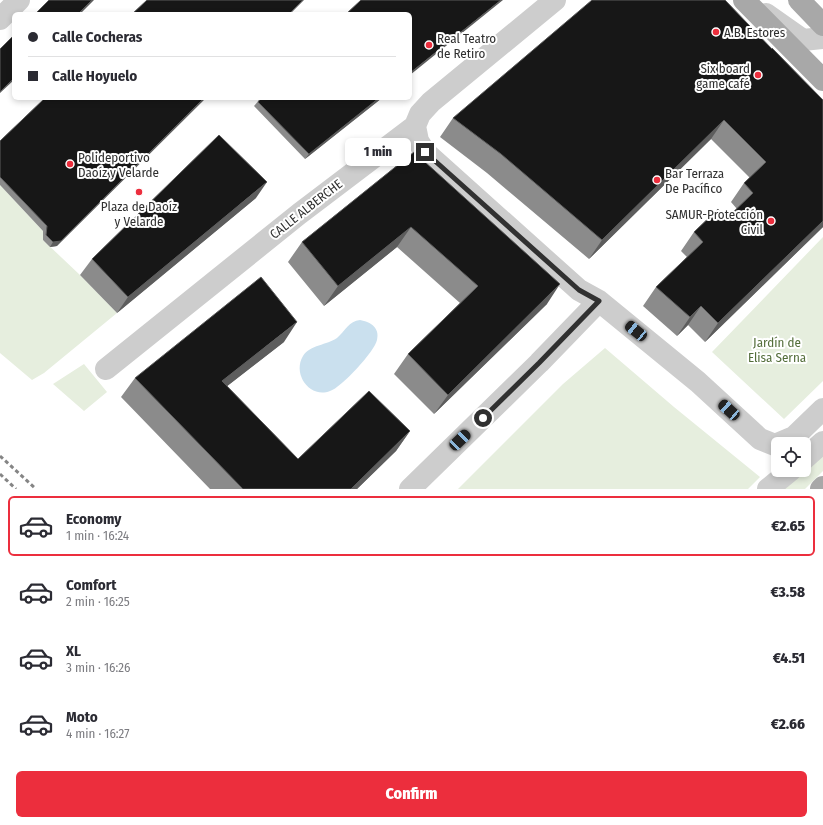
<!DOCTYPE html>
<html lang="en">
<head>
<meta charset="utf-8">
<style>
  body { margin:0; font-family:"Fira Sans Condensed",sans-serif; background:#f7f7f7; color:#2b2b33; height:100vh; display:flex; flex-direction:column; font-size:15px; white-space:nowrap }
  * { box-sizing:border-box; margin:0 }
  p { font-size:13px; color:#7c7c81 }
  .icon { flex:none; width:22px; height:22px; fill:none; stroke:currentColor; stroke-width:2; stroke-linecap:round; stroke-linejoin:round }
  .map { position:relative; height:489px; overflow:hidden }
  .panel { display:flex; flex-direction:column; background:#fff; flex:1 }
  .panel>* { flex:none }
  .top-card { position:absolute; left:12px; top:12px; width:400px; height:88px; border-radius:6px; box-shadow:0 2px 6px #0003; display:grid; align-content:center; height:88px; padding:0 16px; background:#fff }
  .tools { position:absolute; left:771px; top:437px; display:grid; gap:8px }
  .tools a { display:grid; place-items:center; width:40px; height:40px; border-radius:6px; background:#fff; box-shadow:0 2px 6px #0003; font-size:20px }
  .end { position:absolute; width:18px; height:18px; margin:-9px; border:5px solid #303030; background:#fff; box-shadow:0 0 0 2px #fff }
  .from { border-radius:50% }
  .bubble { position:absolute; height:28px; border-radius:6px; background:#fff; box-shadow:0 2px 6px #0003; font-size:13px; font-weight:800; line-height:28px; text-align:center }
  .car { position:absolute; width:12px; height:24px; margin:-12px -6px; border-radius:5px; box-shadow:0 0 3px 1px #0007; background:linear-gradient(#222 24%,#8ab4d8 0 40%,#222 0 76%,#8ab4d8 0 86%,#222 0) }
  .top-card b { display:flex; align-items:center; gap:14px; height:38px; font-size:15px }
  .top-card b+b { border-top:1px solid #e1e1e2 }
  .top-card i { width:10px; height:10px; background:#2b2b33 }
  ul { padding:7px 0 0; list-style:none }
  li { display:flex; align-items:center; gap:12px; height:60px; margin:0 8px 6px; padding:0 8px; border:2px solid transparent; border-radius:6px }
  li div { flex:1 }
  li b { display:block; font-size:15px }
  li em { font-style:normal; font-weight:800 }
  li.active { border-color:#ec2e3d }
  li>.icon { width:36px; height:36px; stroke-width:1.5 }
  .button { display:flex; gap:8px; margin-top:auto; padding:8px 16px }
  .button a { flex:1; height:46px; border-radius:6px; background:#ec2e3d; color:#fff; font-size:16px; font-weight:800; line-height:46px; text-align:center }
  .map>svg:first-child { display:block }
</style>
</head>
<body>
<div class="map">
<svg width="823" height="489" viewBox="0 0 823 489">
  <rect width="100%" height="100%" fill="#fff"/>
  <path fill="#e6eede" d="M0 185 43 231V240L80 275 117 313 44 373 32 380 0 353Z
    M823 237V381L784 419 712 352Z
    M605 348 674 407 760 477 748 489H458L563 384Z
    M84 364 107 392 84 411 53 384Z
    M823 450V471L805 489H782L801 470H804V467Z"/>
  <path fill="#cae0ee" d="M360 320C371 322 380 328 377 340 375 351 341 388 330 391 310 399 292 374 303 356 310 345 327 345 337 338 345 331 349 321 360 320Z"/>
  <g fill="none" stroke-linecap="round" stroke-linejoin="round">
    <path stroke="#cdcdcd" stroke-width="22" d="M766 14 803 40 823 38
      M0 19 19 0
      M415 126 418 141 425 152 579 290 599 301 698 382 760 439 775 445 794 437 823 409
      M106 369 299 214 415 126 420 114 431 102 555 0
      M804 459 823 442
      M410 489 539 363 599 301
      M768 489 791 470"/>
    <path stroke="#a8a8a8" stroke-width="22" d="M744 0 823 80
      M799 0 823 25
      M821 489 823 487"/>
    <path stroke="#858585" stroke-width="3" stroke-dasharray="4 3" stroke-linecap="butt" d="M0 456 36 489
      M0 474 16 489"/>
  </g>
  <path fill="#8b8b8b" d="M725 0 823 227 705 342 688 325 677 336 643 306 656 287 687 257 681 251 694 232 727 218 737 209 731 202 744 183 750 178 711 139 589 259 487 173 440 137 453 118Z
    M45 98 57 246 50 247 43 240V231L0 185V141Z
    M261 98H382L305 159 254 106Z
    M414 152 547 304 434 414 394 374 408 354 460 303 397 247 324 306 288 262 302 242Z
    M256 198 117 313 80 275 92 259Z
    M284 342 227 386 298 459 410 431 396 451 357 489H210L121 397 135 378Z"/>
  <path fill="#5d5d5d" d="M92 0H94L80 14H78Z
    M303 0H304L290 14H289Z
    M501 0H503L410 75V73Z
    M14 78V80L0 93V92Z
    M204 98H206L57 246 50 247 53 242Z
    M379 98H382L305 159 309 154Z
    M724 120 711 139 589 259 602 240Z
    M267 182 256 198 117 313 128 297Z
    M823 221V227L705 342 718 323Z
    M411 227 397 247 324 306 338 286Z
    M560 284 547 304 434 414 448 395Z
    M701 306 688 325 677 336 690 317Z
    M297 322 284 342 208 401 222 381Z
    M410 431 396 451 357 489H351Z"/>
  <path fill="#171717" stroke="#5d5d5d" d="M49 0H92L78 14H35Z
    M147 0H303L289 14H132Z
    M361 0H501L410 73V14H346Z
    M592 0H725L772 49V48L823 100V221L718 323 701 306 690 317 656 287 703 242 694 232 718 209 727 218 753 193 744 183 766 162 724 120 602 240 501 154 453 118Z
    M14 35V78L0 92V49Z
    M45 98H204L61 241 53 242 46 235 47 226 0 177V141Z
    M261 98H379L309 154 258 102Z
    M219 135 267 182 128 297 92 259Z
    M414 152 560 284 448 395 408 354 478 286 411 227 338 286 302 242Z
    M261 277 297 322 222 381 298 459 369 391 410 431 351 489H243L135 378Z"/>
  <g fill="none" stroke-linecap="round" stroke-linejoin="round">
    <path stroke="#303030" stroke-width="5" d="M425 152 579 290 599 301 539 363 483 418"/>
  </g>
  <g fill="#ec2e3d" stroke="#fff" stroke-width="1.5">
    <circle cx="716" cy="32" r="4"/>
    <circle cx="429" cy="45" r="4"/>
    <circle cx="758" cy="75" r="4"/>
    <circle cx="70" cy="164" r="4"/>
    <circle cx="657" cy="180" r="4"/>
    <circle cx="139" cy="192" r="4"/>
    <circle cx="771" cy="221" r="4"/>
  </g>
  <g text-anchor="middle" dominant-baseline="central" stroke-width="4" stroke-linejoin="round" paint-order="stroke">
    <g font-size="13" fill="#303030" stroke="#fff" text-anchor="start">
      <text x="724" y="32">A.B. Estores</text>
      <text x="437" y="38">Real Teatro<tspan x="437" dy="15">de Retiro</tspan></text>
      <text x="750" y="68" text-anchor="end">Six board<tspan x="750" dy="15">game café</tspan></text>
      <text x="78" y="157">Polideportivo<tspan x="78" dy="15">Daoíz y Velarde</tspan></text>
      <text x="665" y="173">Bar Terraza<tspan x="665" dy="15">De Pacífico</tspan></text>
      <text x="139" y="206" text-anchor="middle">Plaza de Daoíz<tspan x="139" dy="15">y Velarde</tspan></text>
      <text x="763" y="214" text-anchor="end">SAMUR-Protección<tspan x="763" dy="15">Civil</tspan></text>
    </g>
    <g font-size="13" fill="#303030" stroke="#fff">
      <text transform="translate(306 209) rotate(-38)">CALLE ALBERCHE</text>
    </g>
    <g font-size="13" fill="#546e3b" stroke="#fff">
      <text x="777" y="342">Jardín de<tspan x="777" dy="15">Elisa Serna</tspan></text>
    </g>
  </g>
</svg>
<div class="tools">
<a><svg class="icon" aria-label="locate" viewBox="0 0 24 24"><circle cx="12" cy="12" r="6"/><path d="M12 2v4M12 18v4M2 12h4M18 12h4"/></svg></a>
</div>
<i class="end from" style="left:483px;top:418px"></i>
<i class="end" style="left:425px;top:152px"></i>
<div class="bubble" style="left:345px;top:138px;width:66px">1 min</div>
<i class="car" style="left:636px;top:331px;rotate:309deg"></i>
<i class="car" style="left:729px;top:410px;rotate:312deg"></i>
<i class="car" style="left:460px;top:440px;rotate:46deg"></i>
<div class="top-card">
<b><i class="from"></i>Calle Cocheras</b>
<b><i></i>Calle Hoyuelo</b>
</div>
</div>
<section class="panel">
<ul>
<li class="active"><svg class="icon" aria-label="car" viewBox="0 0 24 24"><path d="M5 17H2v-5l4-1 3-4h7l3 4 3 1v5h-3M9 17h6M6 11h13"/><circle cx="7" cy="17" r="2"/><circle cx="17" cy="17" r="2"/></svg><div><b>Economy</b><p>1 min · 16:24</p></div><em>€2.65</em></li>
<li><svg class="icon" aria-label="car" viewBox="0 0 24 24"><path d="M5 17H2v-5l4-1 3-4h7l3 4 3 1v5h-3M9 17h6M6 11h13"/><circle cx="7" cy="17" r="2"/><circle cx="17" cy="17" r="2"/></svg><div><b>Comfort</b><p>2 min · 16:25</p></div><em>€3.58</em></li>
<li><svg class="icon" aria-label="car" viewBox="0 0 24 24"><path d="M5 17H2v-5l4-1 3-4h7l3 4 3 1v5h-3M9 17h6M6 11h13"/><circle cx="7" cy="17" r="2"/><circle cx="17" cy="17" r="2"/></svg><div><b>XL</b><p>3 min · 16:26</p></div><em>€4.51</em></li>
<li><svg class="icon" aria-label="car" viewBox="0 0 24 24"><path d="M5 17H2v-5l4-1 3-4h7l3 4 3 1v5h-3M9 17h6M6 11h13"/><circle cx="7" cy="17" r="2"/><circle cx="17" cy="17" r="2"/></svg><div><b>Moto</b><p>4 min · 16:27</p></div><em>€2.66</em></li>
</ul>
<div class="button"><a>Confirm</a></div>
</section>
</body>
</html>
